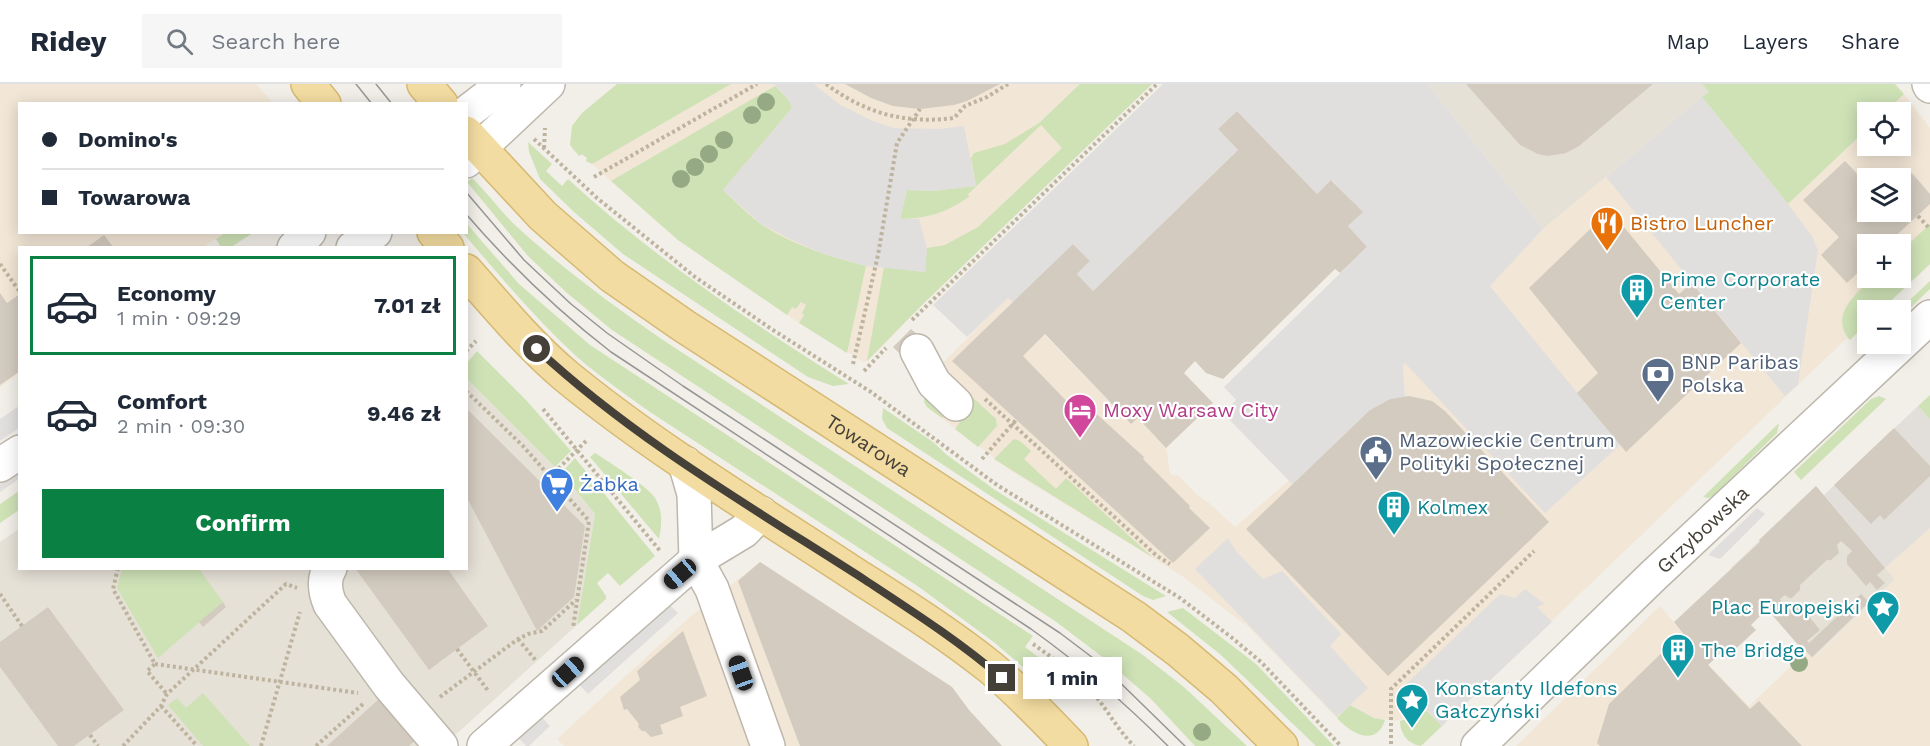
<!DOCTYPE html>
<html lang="en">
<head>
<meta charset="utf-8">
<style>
  body { margin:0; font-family:"Work Sans",sans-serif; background:#f6f6f7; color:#1f2937; height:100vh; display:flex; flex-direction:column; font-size:22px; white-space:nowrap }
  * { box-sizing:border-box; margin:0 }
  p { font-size:20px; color:#747a83 }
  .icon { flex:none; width:33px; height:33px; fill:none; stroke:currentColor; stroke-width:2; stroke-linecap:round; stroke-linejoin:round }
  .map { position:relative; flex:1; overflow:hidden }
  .details { position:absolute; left:18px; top:162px; width:450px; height:324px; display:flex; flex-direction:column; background:#fff; border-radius:0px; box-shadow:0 3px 15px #0003 }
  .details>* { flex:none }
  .banner { position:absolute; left:18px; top:18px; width:450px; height:132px; border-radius:0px; box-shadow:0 3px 15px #0003; display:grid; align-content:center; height:132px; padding:0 24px; background:#fff }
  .buttons { position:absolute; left:1857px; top:18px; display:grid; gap:12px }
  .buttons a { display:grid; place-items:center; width:54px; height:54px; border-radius:0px; background:#fff; box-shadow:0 3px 15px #0003; font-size:30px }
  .end { position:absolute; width:27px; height:27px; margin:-14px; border:8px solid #454038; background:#fff; box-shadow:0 0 0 3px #fff }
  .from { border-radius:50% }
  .bubble { position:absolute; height:42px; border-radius:0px; background:#fff; box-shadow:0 3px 15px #0003; font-size:20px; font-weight:700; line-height:42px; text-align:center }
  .car { position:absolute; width:18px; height:36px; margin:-18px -9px; border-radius:8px; box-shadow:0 0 4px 2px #0007; background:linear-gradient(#222 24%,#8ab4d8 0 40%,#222 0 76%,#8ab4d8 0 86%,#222 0) }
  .banner b { display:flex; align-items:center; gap:21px; height:57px; font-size:22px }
  .banner b+b { border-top:2px solid #e0e1e3 }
  .banner i { width:15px; height:15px; background:#1f2937 }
  ul { padding:10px 0 0; list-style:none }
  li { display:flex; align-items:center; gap:18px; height:99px; margin:0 12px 9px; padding:0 12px; border:3px solid transparent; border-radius:0px }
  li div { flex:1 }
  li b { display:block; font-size:22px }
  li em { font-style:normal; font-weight:700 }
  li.current { border-color:#0b8043 }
  li>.icon { width:54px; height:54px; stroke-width:1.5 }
  .primary-button { display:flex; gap:12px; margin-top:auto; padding:12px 24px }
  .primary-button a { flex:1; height:69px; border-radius:0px; background:#0b8043; color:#fff; font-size:24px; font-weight:700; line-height:69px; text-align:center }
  header { display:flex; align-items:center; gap:36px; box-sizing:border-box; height:84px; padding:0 30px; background:#fff; border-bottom:2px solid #e0e1e3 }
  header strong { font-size:28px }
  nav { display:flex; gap:33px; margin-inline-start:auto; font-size:21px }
  .search { width:420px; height:54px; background:#f6f6f7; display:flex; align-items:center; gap:15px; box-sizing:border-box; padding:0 21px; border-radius:0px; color:#747a83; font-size:22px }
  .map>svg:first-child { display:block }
</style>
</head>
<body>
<header>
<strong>Ridey</strong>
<div class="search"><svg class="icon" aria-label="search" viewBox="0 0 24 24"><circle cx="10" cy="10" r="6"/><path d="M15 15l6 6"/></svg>Search here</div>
<nav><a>Map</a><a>Layers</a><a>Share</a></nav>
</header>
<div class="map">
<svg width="1930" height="662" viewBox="0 0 1930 662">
  <rect width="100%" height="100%" fill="#f2efe9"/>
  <path fill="#e6e1d7" d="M1427 0H1702L1709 8 1543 145Z
    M467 295 555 383 595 430 577 541 443 662H0V458L19 445 20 484H466Z
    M1816 402 1895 495 1812 575 1731 484Z"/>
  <path fill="#f2e6d6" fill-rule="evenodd" d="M0 0H256L273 19 20 20V148L225 149 203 163 20 164 19 289 0 303Z
    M617 0H1152L921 222 870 275 864 278 799 239 678 156 592 80 586 77 587 74 574 67 570 61 572 42 582 29Z
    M1904 10 1930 44V180L1881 226H1868L1867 239 1850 256 1847 254 1442 642 1427 627 1395 637 1374 634 1350 621 1337 634 1245 539 1244 540 1182 492 1013 388 927 323 926 296 1008 213 1131 340 1138 334 1166 363 1170 390 1179 392 1197 411 1208 418 1235 443 1370 326 1390 315 1405 313 1403 282 1405 278 1543 145 1702 13 1788 120 1867 45 1868 62H1900V28H1885ZM1868 94H1900V128H1868ZM1868 160H1900V194H1868Z
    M1930 444V662H1516L1660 522 1709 581 1749 622 1806 568 1813 575 1895 495 1885 484Z
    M760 478 952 603 969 626 1002 662H564L557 655 690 533Z"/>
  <path fill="#e2deda" d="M1918 322 1930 335V444L1885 484 1824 411Z"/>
  <path fill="#cee2b6" d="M617 0H731L592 80 586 77 587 74 582 70 579 72 570 61 572 42 582 29Z
    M1080 0H1152L921 222 867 277 884 183 925 188 927 164 945 161 978 143 1062 64 1041 41 968 110 969 113C945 129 929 134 900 135L907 106 932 107 976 102 971 74 974 69 1005 60 1039 39Z
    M1702 0H1895L1904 10 1885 28H1868L1867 45 1788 120 1702 13 1709 8Z
    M775 2 789 16 792 24 723 106C735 117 748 131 762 141 793 161 831 173 866 182L847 269 799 239 804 231 802 229 806 221 801 218 796 225 792 223 787 231 678 156 611 97Z
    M528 58 552 80 546 87 562 102 568 95C654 174 750 238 849 300L833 302 808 293 623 170 574 128 540 95 529 68Z
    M472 94C488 109 500 127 516 142 562 184 612 221 663 256L1143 571 1185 604 1247 662H1195L1150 614 1105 575 1055 537 612 246 567 209 528 172 467 98Z
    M467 140 519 200 590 261 1033 552 1025 563 1071 598 1057 612 995 559 919 503 650 328C625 310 599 292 576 272 535 234 499 191 463 149L466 148Z
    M1930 140V180L1881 226H1868L1867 239 1850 256C1829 232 1855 210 1873 194H1900L1901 167Z
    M225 149V148L253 149 231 163H221L216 155Z
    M1930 197V205L1901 233 1900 226H1899Z
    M477 267 526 316 571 367 555 383 467 295V279Z
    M943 286 996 335 997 342 978 363 955 345 960 338 948 328 942 334 927 323 924 318 926 304Z
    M1930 311V335L1918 322Z
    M1879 312 1886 315 1801 396 1794 388 1871 315Z
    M883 324 933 358 947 371 995 406 1166 512 1153 516 1143 512 887 344 882 335Z
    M1779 339 1777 349 1713 412 1708 414 1703 413Z
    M1014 355 1020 357 1031 367 1024 375 1056 405 1066 394 1152 473 994 375Z
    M595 369C606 376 650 404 655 414 663 427 662 440 659 455L590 373Z
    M575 374 655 472 620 502 608 489 597 499 606 512V515L577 541 595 430 561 389Z
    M19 407V426L0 439V420Z
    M122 485H199L223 518 158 574 117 504Z
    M1183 524 1256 580 1334 662H1316L1221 571 1167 528Z
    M203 609 250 662H203L168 621 177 614 186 624Z
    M1350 621 1374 634 1385 636C1377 662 1353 652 1337 634Z
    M1427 627 1442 642 1421 662C1408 660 1400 650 1400 637Z"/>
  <path fill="#e1dfdd" d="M774 0H814L839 20 873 37 894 44 939 45 964 42 976 102 932 107 907 106 900 135H919L927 164 925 188 866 182 824 170 792 156 761 140 723 106 792 24 789 16Z
    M1163 0H1427L1543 145 1490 202 1620 361 1545 429 1405 279 1403 282 1405 313 1390 315 1370 326 1293 401 1223 329 1236 316 1224 303 1367 163 1348 142 1362 128 1332 96 1317 110 1237 27 1218 45 1238 66 1093 207 1077 190 1090 177 1073 160 1014 219 1008 214 967 253 933 221Z
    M1702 13 1788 120 1812 152 1818 166 1798 301 1785 312 1606 93Z
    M19 322V344L0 357V335Z
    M19 382V395L0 408V395Z
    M1757 424 1765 430 1720 475 1708 471Z
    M1228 454 1236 467 1263 495 1282 487 1341 550 1330 562 1368 604 1337 633 1195 485Z
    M1525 505 1545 520 1537 523 1552 538 1442 642 1427 627 1417 612 1400 606 1500 510 1515 514Z
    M663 514 678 529 588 610 574 595Z
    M536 627 550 642 529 662H526L513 648Z"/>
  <path fill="#d3cbbf" d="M845 0H1000L967 17 954 21 920 25 893 22 871 14Z
    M1466 0H1653L1579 62 1566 69 1548 72 1538 70 1520 61Z
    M1237 27 1317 110 1331 96 1363 128 1348 142 1367 163 1340 189 1335 185 1223 295 1206 289 1195 277 1184 289 1213 319 1166 364 1138 334 1131 340 1045 250 1023 272 1079 330 1090 324 1144 373 1143 375 1190 422 1189 424 1210 444 1173 479 952 277 1073 160 1090 177 1077 190 1093 207 1238 66 1218 45Z
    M1845 77 1868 101V128H1900V96L1910 87 1930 110V120L1887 160H1868V179L1847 199 1821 171 1839 153 1803 116Z
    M1610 126 1679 210 1692 199 1741 259 1626 368 1577 309 1598 289 1529 204Z
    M104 151 114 164H86Z
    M0 209 7 219 20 210V287L0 301Z
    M911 245 918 251 900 270 893 263Z
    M1409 312 1432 317 1445 327 1549 438 1388 592 1246 445 1370 326 1390 315Z
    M466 324 585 442 574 513 537 547 466 412Z
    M1894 344 1930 382V392L1884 436 1880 431 1871 440 1834 401Z
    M1816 402 1885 484 1877 491 1885 499 1877 506 1870 498 1866 502 1847 480V472L1852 467 1841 457 1837 461 1839 469 1831 476H1827L1800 501V506L1792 514H1789L1785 511 1780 515 1788 527 1795 523 1802 524 1820 546 1807 557 1809 559 1861 510 1869 518 1812 573 1801 562 1800 563 1767 525 1751 541 1756 546 1727 573 1722 568 1708 581 1750 625 1759 617 1802 662H1600L1597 659 1609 620 1679 552 1685 560 1689 557 1674 538 1760 458 1759 456Z
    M760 478 952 603 969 626 1002 662H800L738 497Z
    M355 484H447L488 542 429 586Z
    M223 518 226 523 203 543 199 538Z
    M48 523 124 626 74 662H58L0 583V558Z
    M683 547 707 612 680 623 683 632 660 641 663 650 651 653 645 647H642L638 643 639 640 627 625 624 626 620 613 640 596 637 587Z
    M380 614 417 655 409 662H327Z"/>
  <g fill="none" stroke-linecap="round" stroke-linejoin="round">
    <g stroke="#bdb7ac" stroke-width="36">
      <g id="minor">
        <path d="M1929 0 1930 2"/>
        <path d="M466 29 504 0"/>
        <path d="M466 77 548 0"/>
        <path d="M294 164 309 148"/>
        <path d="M353 164 375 148"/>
        <path d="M917 267 934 299 956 320"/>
        <path d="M685 379 694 410 696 476 712 505 768 662"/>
        <path d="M0 381 20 368"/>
        <path d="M330 484C323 495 325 508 330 520L389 601 441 662"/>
        <path d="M484 662 696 476 744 447 761 429"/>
        <path id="s1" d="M1478 662 1653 492 1930 233"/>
      </g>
    </g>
    <g stroke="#d6b973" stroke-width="36">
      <g id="major">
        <path d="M308 0 324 20"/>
        <path d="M424 0 441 20"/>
        <path id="s2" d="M466 49 543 132 612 192 684 242 1134 533 1178 566 1224 605 1281 662"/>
        <path d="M434 148 447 164"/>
        <path d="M466 187C498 223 529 261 566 292 655 365 755 425 851 488 898 518 946 548 990 583 1019 607 1045 635 1071 662"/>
      </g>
    </g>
    <path stroke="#bdb39f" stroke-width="4" stroke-dasharray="3 3" stroke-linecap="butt" d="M826 0C866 30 906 40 954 34L965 22 987 13 1008 0
      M534 55 597 114 695 193 773 246 871 308 997 401 1180 514 1231 553 1261 578 1341 662
      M544 64 545 44
      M594 93 757 0
      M1918 132 1930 145
      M0 180 20 208
      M912 236 1157 0
      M466 267 476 257
      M853 280 878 171 897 59 920 25
      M864 287 886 264
      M466 307 523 362 589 437 573 544
      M985 315 1157 472 1170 480
      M543 325 661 468
      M982 375 1016 336
      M550 393 586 357
      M118 484 113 505 155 580 147 587 167 610
      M0 510 22 542
      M518 555 537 578
      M1033 560C1054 575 1078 591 1094 610 1108 627 1118 646 1134 662
      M457 565 489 608
      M155 580 358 609
      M440 613 518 555 528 550 542 547 576 516
      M161 622 197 662
      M90 651 98 662
      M1391 660V605L1534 467
      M123 662 161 622 167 610 286 500 297 504
      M261 662 300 528
      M316 662 364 619"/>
    <use href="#minor" stroke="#fff" stroke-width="33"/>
    <use href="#major" stroke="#f3dca1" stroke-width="33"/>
    <path stroke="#969696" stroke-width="1.5" d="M356 0 372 20
      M376 0 392 20
      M466 108 524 176 571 220 607 249 683 302 1060 549 1101 580 1185 662
      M466 130C510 181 558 227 611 268L1031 545C1080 580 1125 619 1168 662"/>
  </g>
  <g fill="#95aa84">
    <circle cx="766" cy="18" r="9"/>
    <circle cx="752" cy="31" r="9"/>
    <circle cx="724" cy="56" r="9"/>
    <circle cx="709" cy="70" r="9"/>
    <circle cx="695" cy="83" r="9"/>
    <circle cx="681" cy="95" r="9"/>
    <circle cx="1799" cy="579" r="9"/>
    <circle cx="1202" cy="648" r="9"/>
  </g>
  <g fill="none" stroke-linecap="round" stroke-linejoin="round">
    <path stroke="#454038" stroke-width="8" d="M537 265C635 356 753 424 865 496 912 527 959 557 1002 594"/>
  </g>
  <defs>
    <g id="restaurant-pin" transform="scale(1.725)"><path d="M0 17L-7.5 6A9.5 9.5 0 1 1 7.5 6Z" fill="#e8710a" stroke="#fff"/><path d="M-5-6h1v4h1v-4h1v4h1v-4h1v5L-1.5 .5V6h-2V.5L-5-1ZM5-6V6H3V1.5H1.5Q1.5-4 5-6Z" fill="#fff"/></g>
    <g id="building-pin" transform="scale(1.725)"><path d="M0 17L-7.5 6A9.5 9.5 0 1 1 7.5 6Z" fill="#0f9aa8" stroke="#fff"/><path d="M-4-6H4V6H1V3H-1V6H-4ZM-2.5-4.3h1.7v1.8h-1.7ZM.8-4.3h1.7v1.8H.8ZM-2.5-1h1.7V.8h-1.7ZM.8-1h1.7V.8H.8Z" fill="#fff"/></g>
    <g id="bank-pin" transform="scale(1.725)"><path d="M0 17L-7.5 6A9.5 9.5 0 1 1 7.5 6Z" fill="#5c6f8a" stroke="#fff"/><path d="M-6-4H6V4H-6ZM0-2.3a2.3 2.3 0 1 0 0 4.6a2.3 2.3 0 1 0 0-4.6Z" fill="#fff"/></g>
    <g id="hotel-pin" transform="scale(1.725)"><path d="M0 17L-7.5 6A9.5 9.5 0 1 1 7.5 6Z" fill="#d1479c" stroke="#fff"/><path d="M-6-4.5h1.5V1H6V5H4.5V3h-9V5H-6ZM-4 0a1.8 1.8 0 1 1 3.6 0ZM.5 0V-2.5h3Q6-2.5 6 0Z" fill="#fff"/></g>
    <g id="civic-pin" transform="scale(1.725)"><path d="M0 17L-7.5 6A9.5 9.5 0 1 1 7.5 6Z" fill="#5c6f8a" stroke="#fff"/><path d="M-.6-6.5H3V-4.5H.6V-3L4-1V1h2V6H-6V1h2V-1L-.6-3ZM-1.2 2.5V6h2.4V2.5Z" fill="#fff"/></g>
    <g id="supermarket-pin" transform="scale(1.725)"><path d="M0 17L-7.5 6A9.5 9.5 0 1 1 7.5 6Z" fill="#3f7fe0" stroke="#fff"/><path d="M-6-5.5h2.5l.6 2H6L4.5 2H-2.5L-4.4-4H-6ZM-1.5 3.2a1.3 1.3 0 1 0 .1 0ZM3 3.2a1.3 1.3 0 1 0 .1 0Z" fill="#fff"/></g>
    <g id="sight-pin" transform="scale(1.725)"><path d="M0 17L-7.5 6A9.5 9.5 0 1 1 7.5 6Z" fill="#0f9aa8" stroke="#fff"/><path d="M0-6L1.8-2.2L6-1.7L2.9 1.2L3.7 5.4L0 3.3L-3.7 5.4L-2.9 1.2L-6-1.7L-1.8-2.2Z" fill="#fff"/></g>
  </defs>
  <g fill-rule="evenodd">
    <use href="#restaurant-pin" x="1607" y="139"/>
    <use href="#building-pin" x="1637" y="206"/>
    <use href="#bank-pin" x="1658" y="290"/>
    <use href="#hotel-pin" x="1080" y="326"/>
    <use href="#civic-pin" x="1376" y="368"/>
    <use href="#supermarket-pin" x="557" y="400"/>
    <use href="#building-pin" x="1394" y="423"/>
    <use href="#sight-pin" x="1883" y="523"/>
    <use href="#building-pin" x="1678" y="566"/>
    <use href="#sight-pin" x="1412" y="616"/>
  </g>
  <g text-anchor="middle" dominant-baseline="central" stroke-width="4.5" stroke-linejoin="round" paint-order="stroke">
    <g font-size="20" fill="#c56008" stroke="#fff" text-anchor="start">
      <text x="1630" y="139">Bistro Luncher</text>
    </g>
    <g font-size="20" fill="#0d838f" stroke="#fff" text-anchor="start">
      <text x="1660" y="195">Prime Corporate<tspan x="1660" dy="23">Center</tspan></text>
      <text x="1417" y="423">Kolmex</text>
      <text x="1860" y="523" text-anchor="end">Plac Europejski</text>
      <text x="1701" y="566">The Bridge</text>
      <text x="1435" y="604">Konstanty Ildefons<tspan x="1435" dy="23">Gałczyński</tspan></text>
    </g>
    <g font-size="20" fill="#4e5e75" stroke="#fff" text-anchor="start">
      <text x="1681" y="278">BNP Paribas<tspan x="1681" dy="23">Polska</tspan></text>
      <text x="1399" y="356">Mazowieckie Centrum<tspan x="1399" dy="23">Polityki Społecznej</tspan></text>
    </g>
    <g font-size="20" fill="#b23c85" stroke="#fff" text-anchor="start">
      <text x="1103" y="326">Moxy Warsaw City</text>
    </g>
    <g font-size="20" fill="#454038" stroke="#fff">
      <text stroke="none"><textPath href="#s2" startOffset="512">Towarowa</textPath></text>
      <text stroke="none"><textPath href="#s1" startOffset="312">Grzybowska</textPath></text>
    </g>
    <g font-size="20" fill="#366cbe" stroke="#fff" text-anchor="start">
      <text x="580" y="400">Żabka</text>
    </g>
  </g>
</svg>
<div class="buttons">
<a><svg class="icon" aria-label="locate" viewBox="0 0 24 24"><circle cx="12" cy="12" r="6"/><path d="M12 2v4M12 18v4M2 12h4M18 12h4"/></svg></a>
<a><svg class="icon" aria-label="layers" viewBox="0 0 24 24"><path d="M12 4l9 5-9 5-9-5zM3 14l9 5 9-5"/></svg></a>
<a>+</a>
<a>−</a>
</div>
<i class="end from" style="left:537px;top:265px"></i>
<i class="end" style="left:1002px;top:594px"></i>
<div class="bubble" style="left:1023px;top:573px;width:99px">1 min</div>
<i class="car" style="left:680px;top:490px;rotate:230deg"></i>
<i class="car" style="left:568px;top:588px;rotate:48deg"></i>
<i class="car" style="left:741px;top:589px;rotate:340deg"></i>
<div class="banner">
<b><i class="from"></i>Domino's</b>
<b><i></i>Towarowa</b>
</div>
<section class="details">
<ul>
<li class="current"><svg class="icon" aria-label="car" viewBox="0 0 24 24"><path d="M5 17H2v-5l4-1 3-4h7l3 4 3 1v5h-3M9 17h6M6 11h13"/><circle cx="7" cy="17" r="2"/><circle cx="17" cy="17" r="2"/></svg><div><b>Economy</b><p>1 min · 09:29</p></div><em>7.01 zł</em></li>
<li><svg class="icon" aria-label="car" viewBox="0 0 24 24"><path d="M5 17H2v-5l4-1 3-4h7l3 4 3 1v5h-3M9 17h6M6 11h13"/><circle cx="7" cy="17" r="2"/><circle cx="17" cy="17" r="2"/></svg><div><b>Comfort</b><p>2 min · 09:30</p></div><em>9.46 zł</em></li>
</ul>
<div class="primary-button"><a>Confirm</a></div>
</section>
</div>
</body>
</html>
